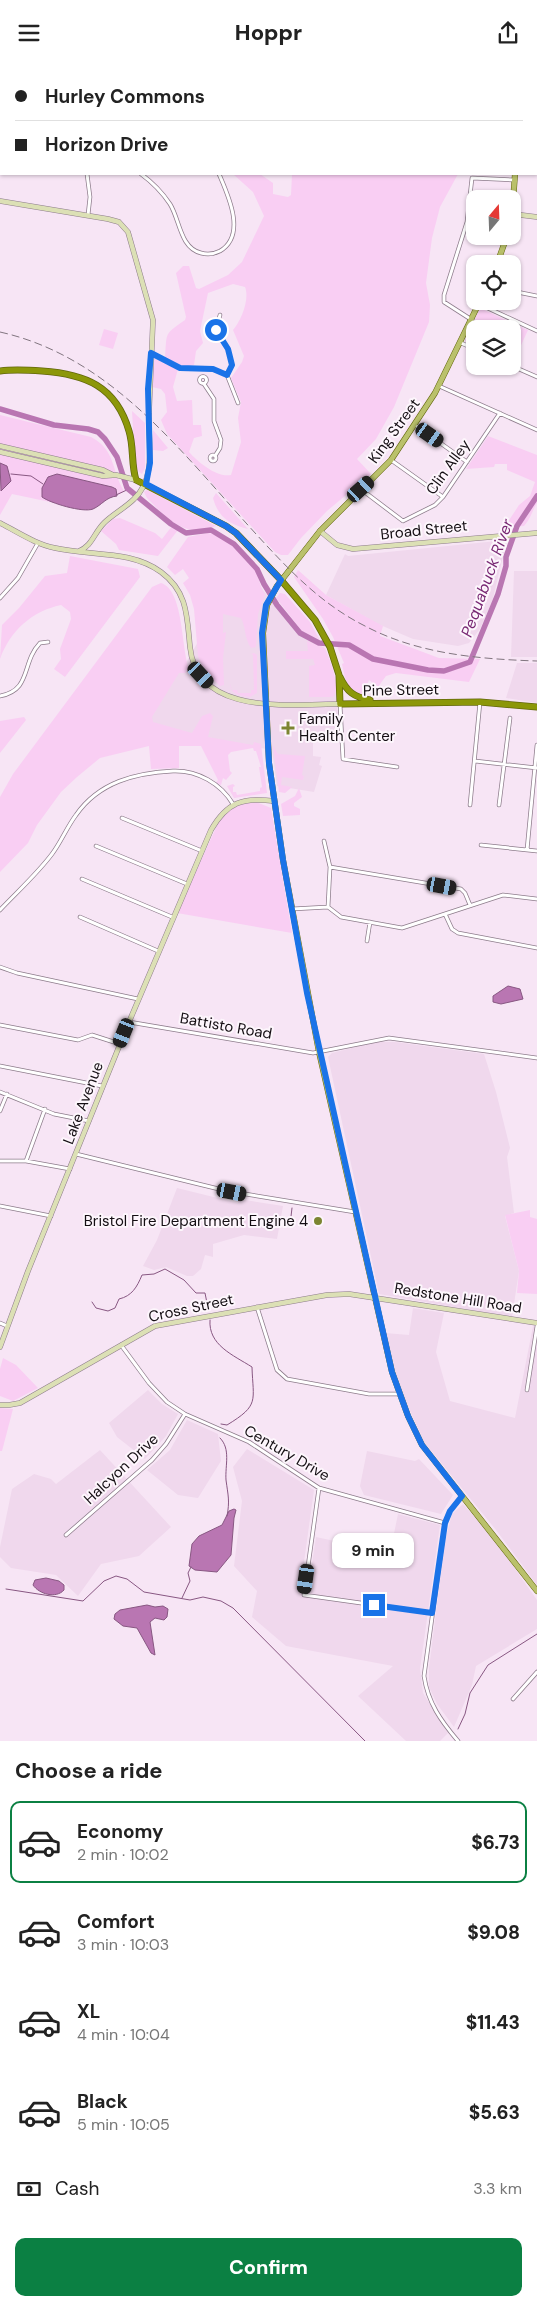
<!DOCTYPE html>
<html lang="en">
<head>
<meta charset="utf-8">
<style>
  body { margin:0; font-family:"DM Sans",sans-serif; background:#f6f6f6; color:#222; height:100vh; display:flex; flex-direction:column; font-size:19px; white-space:nowrap }
  * { box-sizing:border-box; margin:0 }
  p { font-size:16px; color:#767676 }
  .icon { flex:none; width:28px; height:28px; fill:none; stroke:currentColor; stroke-width:2; stroke-linecap:round; stroke-linejoin:round }
  .map { position:relative; height:1676px; overflow:hidden }
  .side { display:flex; flex-direction:column; background:#fff; flex:1 }
  .side>* { flex:none }
  .banner { position:absolute; left:0px; top:0px; width:538px; height:110px; box-shadow:0 1px 4px #0004; display:grid; align-content:center; height:110px; padding:0 15px; background:#fff }
  .needle { width:32px; rotate:19deg }
  .fabs { position:absolute; left:466px; top:125px; display:grid; gap:10px }
  .fabs a { display:grid; place-items:center; width:55px; height:55px; border-radius:10px; background:#fff; box-shadow:0 1px 4px #0004; font-size:25px }
  .end { position:absolute; width:22px; height:22px; margin:-11px; border:6px solid #1a73e8; background:#fff; box-shadow:0 0 0 2px #fff }
  .from { border-radius:50% }
  .bubble { position:absolute; height:35px; border-radius:10px; background:#fff; box-shadow:0 1px 4px #0004; font-size:16px; font-weight:800; line-height:35px; text-align:center }
  .car { position:absolute; width:15px; height:30px; margin:-15px -8px; border-radius:6px; box-shadow:0 0 4px 1px #0007; background:linear-gradient(#222 24%,#8ab4d8 0 40%,#222 0 76%,#8ab4d8 0 86%,#222 0) }
  .banner b { display:flex; align-items:center; gap:18px; height:48px; font-size:19px }
  .banner b+b { border-top:1px solid #e0e0e0 }
  .banner i { width:12px; height:12px; background:#222 }
  ul { padding:0; list-style:none }
  li { display:flex; align-items:center; gap:15px; height:82px; margin:0 10px 8px; padding:0 5px; border:2px solid transparent; border-radius:10px }
  li div { flex:1 }
  li b { display:block; font-size:19px }
  li em { font-style:normal; font-weight:800 }
  li.on { border-color:#0b8043 }
  li>.icon { width:45px; height:45px; stroke-width:1.5 }
  h2 { padding:0 15px; font-size:22px; line-height:60px }
  .pay { display:flex; align-items:center; gap:12px; height:55px; padding:0 15px; font-size:19px }
  .pay p { margin-inline-start:auto }
  .cta { display:flex; gap:10px; margin-top:auto; padding:10px 15px }
  .cta a { flex:1; height:58px; border-radius:10px; background:#0b8043; color:#fff; font-size:20px; font-weight:800; line-height:58px; text-align:center }
  header { display:flex; justify-content:space-between; align-items:center; height:65px; padding:0 15px; background:#fff; font-size:22px; font-weight:800 }
  .map>svg:first-child { display:block }
</style>
</head>
<body>
<header><svg class="icon" aria-label="menu" viewBox="0 0 24 24"><path d="M4 6h16M4 12h16M4 18h16"/></svg>Hoppr<svg class="icon" aria-label="share" viewBox="0 0 24 24"><path d="M12 15V3M7 8l5-5 5 5M5 13v7h14v-7"/></svg></header>
<div class="map">
<svg width="537" height="1676" viewBox="0 0 537 1676">
  <rect width="100%" height="100%" fill="#f7e5f5"/>
  <path fill="#f0d8ed" d="M507 475 492 537 480 564 469 578 458 581 413 574 378 559 326 530 345 489 348 491Z
    M514 506H537V592H511Z
    M259 520 299 570 325 583 332 602 336 627 339 666H335V668L316 669V673H313V691L321 692 319 700 322 701 314 727 277 721 272 685 192 671 147 657 176 605 183 603 199 575 208 540Z
    M517 598H537V638L506 633Z
    M375 977H395L484 989 496 1027 510 1083 507 1092 514 1148 505 1151 519 1206 512 1252 379 1229 328 992 332 988Z
    M177 1123 238 1138 239 1134 283 1141 277 1174 244 1170 213 1179V1192L205 1190 201 1204 193 1211H187L166 1202 154 1205 143 1201 157 1175Z
    M413 1243 444 1248 436 1287 450 1336 515 1353 533 1261 537 1262V1520L496 1465 424 1377 405 1335 391 1294 385 1268 409 1270Z
    M148 1325 162 1339 178 1349 166 1371 145 1394 117 1372 109 1358Z
    M187 1355 218 1369 221 1396 198 1433 178 1430 147 1405 170 1385Z
    M247 1384 314 1425 300 1526H308L316 1472 390 1488 398 1449 440 1460 420 1604 423 1628 448 1668 440 1676H406L358 1631 393 1601 286 1581 252 1552 257 1526 234 1501 242 1436 233 1402Z
    M100 1385 171 1462 139 1491 101 1499 78 1531 56 1510 11 1503 0 1492V1482L12 1424 34 1409 51 1414 56 1419Z
    M367 1386 415 1396 419 1394 453 1430 441 1449 364 1430 360 1421Z
    M463 1439 494 1474 537 1535V1564L476 1601 472 1620 454 1662 437 1639 429 1622V1603L445 1476 452 1449Z"/>
  <path fill="#f9cef3" d="M227 0H387L388 1H227Z
    M233 109H260L273 118V129L288 132 291 130 292 109H458L440 142 432 173 426 218 430 240 429 257 394 342 376 374 357 394 371 409 327 446 301 473 288 490H281L275 487 167 369 161 355 167 347 165 329 161 324 152 322 153 293 178 304 173 322 177 336 192 335 193 360H201L202 371 194 373 189 387C198 397 217 413 231 410L241 377 238 353 241 337 231 313 242 297 244 291 233 265C241 256 250 234 245 222L233 219 208 228 200 266 203 278 196 286 194 300 185 302 165 293C167 266 164 270 185 255L186 252 176 208 183 201H189L196 223 199 224 228 210 242 197 264 151 253 127Z
    M480 243 528 265 513 298 512 264H475V281L465 276Z
    M104 264 118 268 113 284 99 280Z
    M132 346 145 358V403L142 409 139 407 135 400Z
    M0 350 91 372C116 385 111 405 124 426 118 431 116 430 109 432 101 435 97 443 88 445L12 429 0 450Z
    M153 365 168 383 163 386 153 385Z
    M488 371 537 390V438C532 446 531 453 524 461L504 463 519 440 530 431 535 417 507 405V399H495L494 402 466 404Z
    M147 425 216 461C185 474 167 454 147 433L144 427Z
    M216 428 248 464C229 459 218 452 213 433Z
    M120 453 155 468 162 474 172 461 178 465 158 491 119 485 116 479 101 466 113 454Z
    M208 468C225 469 246 490 254 504 259 511 259 520 265 529L258 549 256 582 251 583C244 573 246 562 241 553L223 549V568L226 567 223 593 224 620 220 621 204 606 198 591 194 544 190 530 183 518 189 513 183 504 175 510 167 502 188 472Z
    M70 491 138 504 140 512 65 612 54 604 61 594 60 584 71 554 70 547 61 540C32 546 10 566 0 594L2 560 19 543 45 511 67 508Z
    M298 505 326 530 383 561 380 571 439 593 480 594 469 617 396 608 386 611 378 622 369 615 363 630C347 626 345 614 342 599L344 598 333 572 323 554 294 512Z
    M161 518C184 525 181 583 189 603L185 608H179L152 652 153 657 192 668 202 651 210 648 213 651 208 672 253 680 254 677 261 679 267 728 234 733 227 721 233 719 235 721 233 722V727H236L237 730 260 726V723L262 722 259 702H261L256 686H254L253 683 231 687 228 690 230 706 232 708 226 715 223 713 221 720 216 718 218 715 201 681H179V703L151 704 149 681 100 693 77 712 61 727 37 760 28 778 0 807V732L13 709 152 522Z
    M280 528 285 529 310 557 320 575 302 566 276 533Z
    M307 576 325 583C329 594 342 622 333 632H309V601L315 600 313 594H286V586H308Z
    M254 588 257 590V628L250 632C240 631 231 630 230 619L232 625H237L238 628H251V625H254L253 590 251 589Z
    M24 652 26 655 0 688V656Z
    M273 681 278 689 305 691 302 710 304 711 303 715 282 712 281 720 292 722 285 728 279 727Z
    M299 723 302 732 294 738V741L300 744V750L283 751 281 739 295 731Z
    M256 737 271 743 292 868 177 848 220 754C230 743 241 738 256 737Z
    M530 1145V1152L537 1154V1229L517 1228 519 1206 505 1150Z
    M3 1293 16 1300 38 1323 13 1336 0 1331V1304Z
    M0 1343 13 1344 2 1386H0Z"/>
  <path fill="#b976b2" stroke="#885782" d="M0 398 7 401 11 416 1 426Z
    M57 409 112 422 116 424 117 431C106 432 102 440 93 444 83 448 50 438 42 432V423L48 412Z
    M508 921 520 924 523 934 501 939 493 937V931Z
    M234 1444 236 1445 234 1453 231 1490 217 1507 195 1505 189 1501 192 1479 199 1471 222 1460 229 1446Z
    M46 1513 59 1516 64 1520V1525C56 1534 39 1529 33 1520L35 1515Z
    M147 1540 155 1542 163 1541 168 1544 167 1552 164 1555 155 1553 150 1557 155 1590 151 1588 137 1563 123 1561 114 1554 115 1549 120 1545Z"/>
  <g fill="none" stroke-linecap="round" stroke-linejoin="round">
    <path stroke="#885782" stroke-width="1" d="M11 409 31 411 43 419
      M116 430 129 424
      M290 1160 292 1143
      M92 1237 96 1243 108 1246 115 1243 119 1234C132 1231 137 1222 142 1210L154 1209 165 1204 184 1215 196 1228H205L208 1243
      M210 1255C208 1280 233 1290 252 1302 253 1336 260 1340 227 1360L221 1359
      M220 1373C231 1384 225 1400 226 1415 228 1430 230 1436 227 1451
      M6 1524 83 1536 104 1516 116 1511 127 1514 144 1527 190 1535 203 1532 221 1536 233 1543 365 1676
      M182 1533 190 1516 188 1508 191 1502
      M458 1664 465 1649 470 1628 488 1600 537 1569"/>
    <path stroke="#b976b2" stroke-width="5.5" d="M0 344 54 360 88 364 98 367 105 374 117 392 127 423 171 459 186 468 211 465 234 479 257 504 264 519 277 540 300 568 319 578 349 580 373 594 428 605 444 606 470 597 498 529 506 501V492L517 461 537 431"/>
    <g stroke="#8d7c8b" stroke-width="4.5">
      <path id="street" d="M9 1V0
        M145 1V0
        M201 1 202 0
        M0 55 1 48
        M0 58H1
        M0 100H1
        M536 100H537
        M87 109 90 132 88 150
        M141 109C152 117 162 127 170 139 180 155 180 183 201 188 208 190 214 189 220 186 247 170 228 130 219 109
        M512 226 537 231
        M479 239 537 266
        M220 250 216 265 228 284 232 300 227 310
        M472 255 444 237V230L467 157 472 113 514 115
        M461 278 475 284
        M151 288 180 303 213 304 227 310 238 338
        M512 301 537 312
        M199.5 315a3.5 3.5 0 1 1 7 0a3.5 3.5 0 1 1-7 0Z
        M204 319 214 334V356L221 375 220 383 215 391
        M439 321 537 365
        M415 360 467 397
        M210 393a3 3 0 1 1 6 0a3 3 0 1 1-6 0Z
        M391 395 443 432
        M362 425 403 456 435 440 443 432 500 348
        M0 533 18 513 38 478
        M0 631C32 625 21 598 40 578L48 577
        M340 639 343 694 397 702
        M475 696 537 703
        M470 740 480 637
        M499 740 510 653
        M122 753 202 786
        M324 776 330 802 328 842
        M481 780 537 786
        M96 781 187 819
        M527 785 537 680
        M330 802 461 824 465 828 470 840
        M82 814 172 852
        M328 842 341 852 402 863 503 830 537 834
        M292 844 328 842
        M0 845C17 827 37 809 52 789 61 777 67 762 76 750 99 717 135 708 173 706 198 705 221 719 233 739
        M445 849 452 864 458 868 537 883
        M80 852 158 886
        M367 876 370 857
        M0 902 17 908 138 934
        M129 957 313 988 389 973 537 993
        M0 960 78 975 92 970 120 979
        M0 1001 102 1021
        M0 1027 54 1049 89 1056
        M0 1046 7 1029
        M76 1089 227 1126 355 1147
        M0 1096H26L70 1104
        M26 1096 45 1044
        M0 1141 51 1151
        M257 1242 277 1305 287 1314 369 1329H399
        M0 1258 7 1261
        M121 1280 149 1318 167 1337 185 1349 249 1377 319 1423 445 1458
        M527 1325 537 1261
        M319 1423 304 1530 432 1548
        M66 1470 152 1395 166 1379 185 1349
        M513 1634 537 1607
        M458 1676C441 1656 428 1638 424 1611L445 1458 450 1446 462 1431"/>
    </g>
    <g stroke="#8d7c8b" stroke-width="5.5">
      <path id="secondary" d="M0 136 108 154 119 157 128 167 153 255 149 348
        M513 149 537 152
        M0 381 103 405 113 410
        M0 387 103 411 116 410 136 415
        M0 458C18 467 35 479 55 483 90 491 131 485 161 507 188 527 187 552 190 582 197 652 291 639 340 639
        M320 466 337 480 353 484 537 468
        M79 486C92 481 94 468 104 458 113 449 125 443 134 434 155 414 149 384 149 357
        M0 1282 28 1206 129 957 211 765C227 737 243 732 274 736
        M0 1340H9L20 1338 155 1261 327 1230 349 1229 537 1258"/>
    </g>
    <g stroke="#62670c" stroke-width="6">
      <path id="primary" d="M514 0 515 1
        M512 151 515 109
        M497 199 507 171
        M480 236 435 328 391 395 320 466 277 521 267 540 263 568 269 698 283 795 319 987 392 1307 408 1351 422 1380 537 1526"/>
    </g>
    <g stroke="#62670c" stroke-width="7">
      <path id="highway" d="M0 306C14 304 28 305 42 306 85 309 116 321 129 366 134 382 131 399 136 415L226 461 236 468 281 515 315 555 330 582 339 610 340 639 480 637 537 642
        M340 612C347 627 354 632 370 635"/>
    </g>
    <use href="#street" stroke="#fff" stroke-width="3"/>
    <use href="#secondary" stroke="#dce0b5" stroke-width="4.5"/>
    <use href="#primary" stroke="#bac16b" stroke-width="5"/>
    <use href="#highway" stroke="#8c9709" stroke-width="5.5"/>
    <path stroke="#81757f" stroke-width="1" stroke-dasharray="8 4" stroke-linecap="butt" d="M0 267C112 292 182 388 256 469 289 505 321 539 365 561 418 589 478 594 537 596"/>
    <g stroke="#8d7c8b" stroke-width="5.5" stroke-linecap="butt">
      <path id="secondary-bridge" d="M149 348V357"/>
    </g>
    <use href="#secondary-bridge" stroke="#dce0b5" stroke-width="4.5"/>
  </g>
  <g fill="none" stroke-linecap="round" stroke-linejoin="round">
    <path stroke="#1a73e8" stroke-width="6" d="M216 265 228 284 232 300 227 310 213 304 180 303 151 288 148 324 150 398 146 419 226 461 236 468 281 515 266 540 262 568 269 698 283 795 307 928 392 1307 408 1351 422 1380 462 1431 450 1446 445 1458 432 1548 374 1540"/>
  </g>
  <g fill="#7c8531" stroke="#fdf6fc" stroke-width="2">
    <path d="M285.5 655.5h5v5h5v5h-5v5h-5v-5h-5v-5h5z"/>
    <circle cx="318" cy="1156" r="5"/>
  </g>
  <g text-anchor="middle" dominant-baseline="central" stroke-width="4" stroke-linejoin="round" paint-order="stroke">
    <g font-size="15" fill="#140e13" stroke="#fdf6fc">
      <text transform="translate(394 366) rotate(-54)">King Street</text>
      <text transform="translate(448 402) rotate(-54)">Clin Alley</text>
      <text transform="translate(424 465) rotate(-6)">Broad Street</text>
      <text transform="translate(401 625) rotate(-1)">Pine Street</text>
      <text transform="translate(226 961) rotate(10)">Battisto Road</text>
      <text transform="translate(83 1038) rotate(-69)">Lake Avenue</text>
      <text transform="translate(458 1233) rotate(9)">Redstone Hill Road</text>
      <text transform="translate(191 1243) rotate(-12)">Cross Street</text>
      <text transform="translate(287 1388) rotate(30)">Century Drive</text>
      <text transform="translate(121 1404) rotate(-43)">Halcyon Drive</text>
    </g>
    <g font-size="15" fill="#140e13" stroke="#fdf6fc" text-anchor="start">
      <text x="299" y="654">Family<tspan x="299" dy="17">Health Center</tspan></text>
      <text x="308" y="1156" text-anchor="end">Bristol Fire Department Engine 4</text>
    </g>
    <g font-size="16" font-style="italic" fill="#782873" stroke="#fdf6fc">
      <text transform="translate(487 513) rotate(-70)">Pequabuck River</text>
    </g>
  </g>
</svg>
<div class="fabs">
<a><svg class="needle" viewBox="-14 -14 28 28"><path d="M0-13l5 13h-10z" fill="#e53935"/><path d="M0 13l5-13h-10z" fill="#767676"/></svg></a>
<a><svg class="icon" aria-label="locate" viewBox="0 0 24 24"><circle cx="12" cy="12" r="6"/><path d="M12 2v4M12 18v4M2 12h4M18 12h4"/></svg></a>
<a><svg class="icon" aria-label="layers" viewBox="0 0 24 24"><path d="M12 4l9 5-9 5-9-5zM3 14l9 5 9-5"/></svg></a>
</div>
<i class="end from" style="left:216px;top:265px"></i>
<i class="end" style="left:374px;top:1540px"></i>
<div class="bubble" style="left:332px;top:1468px;width:82px">9 min</div>
<i class="car" style="left:430px;top:370px;rotate:125deg"></i>
<i class="car" style="left:361px;top:424px;rotate:48deg"></i>
<i class="car" style="left:201px;top:610px;rotate:137deg"></i>
<i class="car" style="left:442px;top:821px;rotate:100deg"></i>
<i class="car" style="left:124px;top:968px;rotate:202deg"></i>
<i class="car" style="left:232px;top:1127px;rotate:101deg"></i>
<i class="car" style="left:306px;top:1514px;rotate:188deg"></i>
<div class="banner">
<b><i class="from"></i>Hurley Commons</b>
<b><i></i>Horizon Drive</b>
</div>
</div>
<section class="side">
<h2>Choose a ride</h2>
<ul>
<li class="on"><svg class="icon" aria-label="car" viewBox="0 0 24 24"><path d="M5 17H2v-5l4-1 3-4h7l3 4 3 1v5h-3M9 17h6M6 11h13"/><circle cx="7" cy="17" r="2"/><circle cx="17" cy="17" r="2"/></svg><div><b>Economy</b><p>2 min · 10:02</p></div><em>$6.73</em></li>
<li><svg class="icon" aria-label="car" viewBox="0 0 24 24"><path d="M5 17H2v-5l4-1 3-4h7l3 4 3 1v5h-3M9 17h6M6 11h13"/><circle cx="7" cy="17" r="2"/><circle cx="17" cy="17" r="2"/></svg><div><b>Comfort</b><p>3 min · 10:03</p></div><em>$9.08</em></li>
<li><svg class="icon" aria-label="car" viewBox="0 0 24 24"><path d="M5 17H2v-5l4-1 3-4h7l3 4 3 1v5h-3M9 17h6M6 11h13"/><circle cx="7" cy="17" r="2"/><circle cx="17" cy="17" r="2"/></svg><div><b>XL</b><p>4 min · 10:04</p></div><em>$11.43</em></li>
<li><svg class="icon" aria-label="car" viewBox="0 0 24 24"><path d="M5 17H2v-5l4-1 3-4h7l3 4 3 1v5h-3M9 17h6M6 11h13"/><circle cx="7" cy="17" r="2"/><circle cx="17" cy="17" r="2"/></svg><div><b>Black</b><p>5 min · 10:05</p></div><em>$5.63</em></li>
</ul>
<div class="pay"><svg class="icon" aria-label="cash" viewBox="0 0 24 24"><path d="M3 7h18v10H3z"/><circle cx="12" cy="12" r="2"/></svg>Cash<p>3.3 km</p></div>
<div class="cta"><a>Confirm</a></div>
</section>
</body>
</html>
